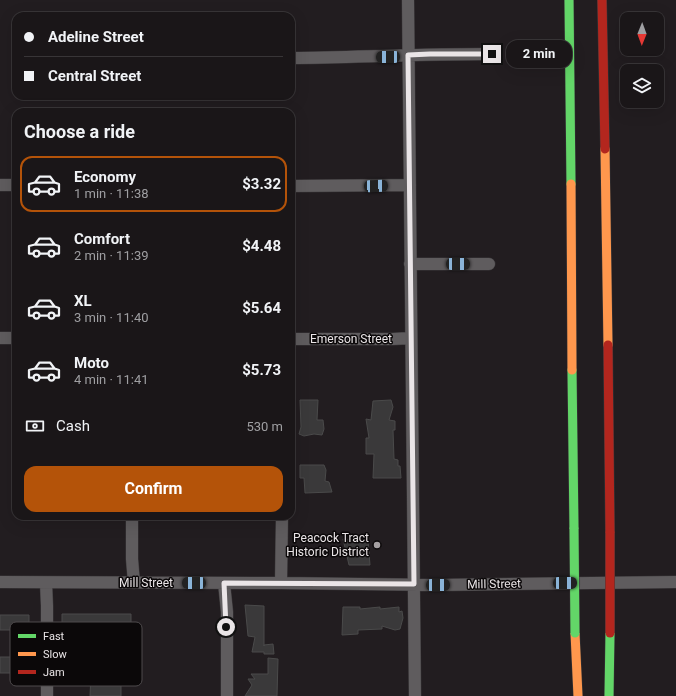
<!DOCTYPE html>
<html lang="en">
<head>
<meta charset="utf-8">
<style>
  body { margin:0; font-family:Roboto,sans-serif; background:#231f21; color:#f1f3f6; height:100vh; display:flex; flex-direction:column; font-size:15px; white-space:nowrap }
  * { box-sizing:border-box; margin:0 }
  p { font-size:13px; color:#9f9fa2 }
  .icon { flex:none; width:22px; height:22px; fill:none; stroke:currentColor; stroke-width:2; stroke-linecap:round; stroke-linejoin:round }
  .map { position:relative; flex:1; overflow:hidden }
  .panel { position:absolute; left:12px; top:108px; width:283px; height:412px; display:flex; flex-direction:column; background:#1a1618; border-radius:12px; box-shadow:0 4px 16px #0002,0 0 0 1px #383537 }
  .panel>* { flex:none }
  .hud { position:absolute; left:12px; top:12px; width:283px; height:88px; border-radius:12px; box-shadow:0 4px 16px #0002,0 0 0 1px #383537; display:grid; align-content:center; height:88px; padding:0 12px; background:#1a1618 }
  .needle { width:26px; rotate:181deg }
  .tools { position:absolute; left:620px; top:12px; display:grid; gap:8px }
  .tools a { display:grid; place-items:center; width:44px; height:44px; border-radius:8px; background:#1a1618; box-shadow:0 4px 16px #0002,0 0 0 1px #383537; font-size:20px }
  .end { position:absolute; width:18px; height:18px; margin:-9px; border:5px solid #eae5e7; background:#111; box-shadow:0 0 0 2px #111 }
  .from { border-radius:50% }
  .bubble { position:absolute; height:28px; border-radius:12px; background:#1a1618; box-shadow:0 4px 16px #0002,0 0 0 1px #383537; font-size:13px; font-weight:700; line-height:28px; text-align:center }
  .car { position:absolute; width:12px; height:24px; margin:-12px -6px; border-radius:5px; box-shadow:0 0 3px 1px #0007; background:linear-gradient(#222 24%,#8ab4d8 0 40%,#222 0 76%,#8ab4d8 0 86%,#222 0) }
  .hud b { display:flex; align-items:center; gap:14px; height:38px; font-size:15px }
  .hud b+b { border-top:1px solid #383537 }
  .hud i { width:10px; height:10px; background:#f1f3f6 }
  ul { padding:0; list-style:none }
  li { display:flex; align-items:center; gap:12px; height:56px; margin:0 8px 6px; padding:0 4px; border:2px solid transparent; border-radius:12px }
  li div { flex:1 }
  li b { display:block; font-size:15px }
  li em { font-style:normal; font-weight:700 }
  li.selected { border-color:#b45309 }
  li>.icon { width:36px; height:36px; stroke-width:1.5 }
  h2 { padding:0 12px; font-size:18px; line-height:48px }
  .pay { display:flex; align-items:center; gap:10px; height:44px; padding:0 12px; font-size:15px }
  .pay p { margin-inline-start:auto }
  .primary-button { display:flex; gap:8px; margin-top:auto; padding:8px 12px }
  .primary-button a { flex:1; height:46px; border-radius:12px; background:#b45309; color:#fff; font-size:16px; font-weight:700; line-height:46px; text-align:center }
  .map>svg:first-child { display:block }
</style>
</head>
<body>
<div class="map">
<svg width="676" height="696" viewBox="0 0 676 696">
  <rect width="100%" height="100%" fill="#221d20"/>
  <path fill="#3a393a" stroke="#4a4a4a" d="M300 400H318L317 420H323L324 429 322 435 314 434 304 436 299 434 301 427Z
    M391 400 393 407 389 420 395 421V430H393L394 459 398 460V466H400L401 478H373L374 454H366V438H369L366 419 371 420 373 401Z
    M300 465H324L326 470 325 481 329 482 332 492 305 493 304 478H300Z
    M343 539 368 541 370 565H349Z
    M245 605 264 606V646V645L273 644 274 654H264V652H252L255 637 248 636Z
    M343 607H360V609L380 607V609L399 607V612L402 611 403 618 400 629 395 630 382 626V629L358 630V634L342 635Z
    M62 614H131V630H62Z
    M0 615H29V630H0Z
    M0 657H29V673H0Z
    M62 657H130V674H121V696H90L91 674H62Z
    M268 658 278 659 277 696H245L252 685 248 679H255L251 674H268Z"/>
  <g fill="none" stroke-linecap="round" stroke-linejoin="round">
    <g stroke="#3b383a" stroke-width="13">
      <path id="street" d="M408 0 415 696
        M291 58C358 57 425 54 492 54
        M0 185H16
        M291 186 410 185
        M410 264H489
        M0 338H16
        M291 339H393L411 338
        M132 516V559L134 583
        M0 582 281 583 438 585 676 582
        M46 583 47 606V696
        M224 583 227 612V696
        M281 583 282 516"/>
    </g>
    <g stroke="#3b383a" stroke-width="10">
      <path id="fast" d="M569 0 571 184
        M572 370 574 529
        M609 696 610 633"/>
    </g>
    <g stroke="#3b383a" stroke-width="10">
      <path id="slow" d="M605 149 608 345
        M571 184 572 370
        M575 633 578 696"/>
    </g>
    <g stroke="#3b383a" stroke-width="10">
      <path id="jam" d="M602 0 605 149
        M608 345 610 533"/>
    </g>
    <use href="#street" stroke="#5f5c5e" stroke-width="12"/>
    <use href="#fast" stroke="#63d668" stroke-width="9"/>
    <use href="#slow" stroke="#ff974d" stroke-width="9"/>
    <use href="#jam" stroke="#b3261e" stroke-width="9"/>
    <g stroke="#3b383a" stroke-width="10" stroke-linecap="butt">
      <path id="fast-bridge" d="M574 529 575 633"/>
    </g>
    <g stroke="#3b383a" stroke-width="10" stroke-linecap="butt">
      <path id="jam-bridge" d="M610 533V633"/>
    </g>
    <use href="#fast-bridge" stroke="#63d668" stroke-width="9"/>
    <use href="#jam-bridge" stroke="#b3261e" stroke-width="9"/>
  </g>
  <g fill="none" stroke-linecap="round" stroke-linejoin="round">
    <path stroke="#eae5e7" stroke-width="5" d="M226 627 224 583 414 584 408 55 430 54H492"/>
  </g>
  <circle fill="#a49fa1" stroke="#0b0809" stroke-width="1.5" cx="377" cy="545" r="4"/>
  <g text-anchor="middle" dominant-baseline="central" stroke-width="3" stroke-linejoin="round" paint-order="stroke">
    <g font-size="12" fill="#eae5e7" stroke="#0b0809">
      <text x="351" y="339">Emerson Street</text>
      <text x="146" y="583">Mill Street</text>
      <text transform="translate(494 584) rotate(-1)">Mill Street</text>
    </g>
    <g font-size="12" fill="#eae5e7" stroke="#0b0809" text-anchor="end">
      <text x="369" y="538">Peacock Tract<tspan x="369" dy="14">Historic District</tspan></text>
    </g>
  </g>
  <rect x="10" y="622" width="132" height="64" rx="6" fill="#0b0809" stroke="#4e4a4c" stroke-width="1"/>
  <rect x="18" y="634" width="18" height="4" fill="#63d668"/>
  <rect x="18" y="652" width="18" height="4" fill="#ff974d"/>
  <rect x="18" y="670" width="18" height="4" fill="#b3261e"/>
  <g font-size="11" fill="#eae5e7">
    <text x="43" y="640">Fast</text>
    <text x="43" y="658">Slow</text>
    <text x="43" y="676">Jam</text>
  </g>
</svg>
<div class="tools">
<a><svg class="needle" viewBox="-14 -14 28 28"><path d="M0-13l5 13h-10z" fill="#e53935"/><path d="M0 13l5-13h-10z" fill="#9f9fa2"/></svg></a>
<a><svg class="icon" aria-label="layers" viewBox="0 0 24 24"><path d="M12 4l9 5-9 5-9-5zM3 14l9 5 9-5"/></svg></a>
</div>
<i class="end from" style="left:226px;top:627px"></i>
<i class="end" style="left:492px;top:54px"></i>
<div class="bubble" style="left:506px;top:40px;width:66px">2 min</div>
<i class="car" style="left:388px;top:57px;rotate:269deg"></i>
<i class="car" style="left:376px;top:186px;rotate:88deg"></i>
<i class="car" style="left:458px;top:264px;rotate:90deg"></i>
<i class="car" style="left:194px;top:583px;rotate:270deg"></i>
<i class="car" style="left:565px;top:583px;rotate:89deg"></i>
<i class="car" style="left:438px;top:585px;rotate:89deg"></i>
<div class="hud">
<b><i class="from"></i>Adeline Street</b>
<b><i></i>Central Street</b>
</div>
<section class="panel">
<h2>Choose a ride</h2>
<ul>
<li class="selected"><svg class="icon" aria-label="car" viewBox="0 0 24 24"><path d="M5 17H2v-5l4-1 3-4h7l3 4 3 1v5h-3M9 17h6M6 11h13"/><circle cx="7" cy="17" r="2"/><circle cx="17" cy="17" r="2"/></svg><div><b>Economy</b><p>1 min · 11:38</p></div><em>$3.32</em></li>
<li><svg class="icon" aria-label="car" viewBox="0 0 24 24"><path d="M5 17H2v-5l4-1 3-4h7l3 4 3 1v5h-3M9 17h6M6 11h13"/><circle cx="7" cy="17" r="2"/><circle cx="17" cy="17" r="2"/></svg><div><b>Comfort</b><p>2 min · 11:39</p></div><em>$4.48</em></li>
<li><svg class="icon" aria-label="car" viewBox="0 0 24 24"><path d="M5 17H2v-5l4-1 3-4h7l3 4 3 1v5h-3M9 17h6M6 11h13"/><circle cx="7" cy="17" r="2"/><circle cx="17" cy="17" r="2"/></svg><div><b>XL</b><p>3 min · 11:40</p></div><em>$5.64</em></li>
<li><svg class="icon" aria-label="car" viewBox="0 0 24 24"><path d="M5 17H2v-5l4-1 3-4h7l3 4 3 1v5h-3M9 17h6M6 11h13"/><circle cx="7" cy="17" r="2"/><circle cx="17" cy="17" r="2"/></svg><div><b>Moto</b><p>4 min · 11:41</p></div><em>$5.73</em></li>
</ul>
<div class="pay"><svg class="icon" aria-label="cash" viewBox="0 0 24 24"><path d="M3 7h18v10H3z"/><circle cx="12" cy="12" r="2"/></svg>Cash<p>530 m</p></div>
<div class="primary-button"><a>Confirm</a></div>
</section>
</div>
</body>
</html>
